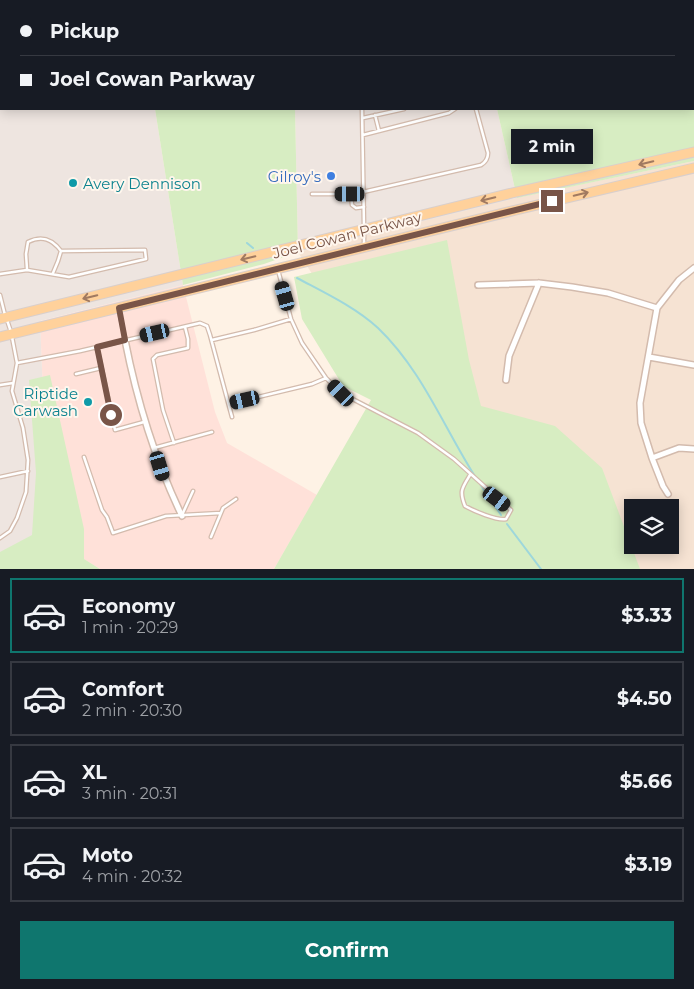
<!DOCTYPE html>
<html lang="en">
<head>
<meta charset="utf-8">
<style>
  body { margin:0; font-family:Montserrat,sans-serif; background:#20242c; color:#f1f3f6; height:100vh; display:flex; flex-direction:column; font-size:19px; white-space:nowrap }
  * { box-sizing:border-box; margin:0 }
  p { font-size:16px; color:#9ea1a6 }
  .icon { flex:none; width:28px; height:28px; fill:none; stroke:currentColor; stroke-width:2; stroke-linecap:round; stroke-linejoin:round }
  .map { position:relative; height:569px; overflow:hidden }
  .details { display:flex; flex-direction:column; background:#171b24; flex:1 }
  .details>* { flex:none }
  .top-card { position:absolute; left:0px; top:0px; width:695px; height:110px; box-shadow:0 2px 12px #0003; display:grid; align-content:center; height:110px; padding:0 20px; background:#171b24 }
  .controls { position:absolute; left:624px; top:499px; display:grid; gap:10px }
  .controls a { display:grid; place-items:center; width:55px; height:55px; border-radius:0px; background:#171b24; box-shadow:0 2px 12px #0003; font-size:25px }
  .end { position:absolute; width:22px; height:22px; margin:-11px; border:6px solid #795548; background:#fff; box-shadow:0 0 0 2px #fff }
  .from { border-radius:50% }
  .bubble { position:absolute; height:35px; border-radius:0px; background:#171b24; box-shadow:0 2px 12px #0003; font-size:16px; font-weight:700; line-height:35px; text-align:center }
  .car { position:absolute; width:15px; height:30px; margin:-15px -8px; border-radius:6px; box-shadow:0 0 4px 1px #0007; background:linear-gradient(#222 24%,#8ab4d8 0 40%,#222 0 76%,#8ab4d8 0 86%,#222 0) }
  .top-card b { display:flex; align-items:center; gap:18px; height:48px; font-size:19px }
  .top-card b+b { border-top:1px solid #363941 }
  .top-card i { width:12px; height:12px; background:#f1f3f6 }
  ul { padding:9px 0 0; list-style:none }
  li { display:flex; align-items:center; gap:15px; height:75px; margin:0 10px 8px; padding:0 10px; border:2px solid #363941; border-radius:0px }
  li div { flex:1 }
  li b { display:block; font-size:19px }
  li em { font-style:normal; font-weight:700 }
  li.current { border-color:#0f766e }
  li>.icon { width:45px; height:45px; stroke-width:1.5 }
  .primary-button { display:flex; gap:10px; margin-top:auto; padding:10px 20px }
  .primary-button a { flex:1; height:58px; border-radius:0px; background:#0f766e; color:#fff; font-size:20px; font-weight:700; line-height:58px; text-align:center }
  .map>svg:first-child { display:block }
</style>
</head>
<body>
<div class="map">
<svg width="694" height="569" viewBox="0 0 694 569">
  <rect width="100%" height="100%" fill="#fef2e5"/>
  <path fill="#f6e3d3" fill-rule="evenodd" d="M694 161V569H599L371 365 298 252 505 200ZM632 508H670V545H632Z"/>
  <path fill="#ffe1d9" d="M183 285 215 412 227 443 317 495 274 569H100L49 538 40 321Z"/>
  <path fill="#eee5e0" d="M0 0H137L138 1H1V109H155L183 285 40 321 49 538 0 564Z
    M292 0H472V1H292Z
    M295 109H497L517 198 298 252Z"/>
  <path fill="#d7edc2" d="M137 0H292V1H138Z
    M472 0H694V161L517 198 497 109H694V1Z
    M155 109H295L298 252 264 264 183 285Z
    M447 240 469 360 481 406 555 426 602 468 640 569H274L371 400 343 386 302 319 294 277Z
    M50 375 84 529V559L100 569H0V552L32 535 36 473 29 380Z"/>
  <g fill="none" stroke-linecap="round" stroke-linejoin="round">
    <path stroke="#9ed7db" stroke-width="2" d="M247 243 253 248
      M297 278C325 293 355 307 378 328 422 370 444 428 476 478
      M480 484 501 515
      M507 524 541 569"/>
    <g stroke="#d3bbad" stroke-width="5">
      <path id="service" d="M0 31H1
        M0 49H1
        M362 109 364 227
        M375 115 379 131
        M363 118 404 109
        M363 135 449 113 455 109
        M363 192 481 165C486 162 488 159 488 153L476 109
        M312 194H351L352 205 356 208 364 207
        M364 233V245
        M27 269 26 254 28 242C42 235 52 239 61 251
        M278 270 291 319 302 343 326 378 341 393 418 433 454 459 511 510 506 519C497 521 474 511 465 506 459 491 462 488 470 475
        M0 274 27 270 69 277 146 259 145 250 61 251 58 261 53 273
        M0 295 5 315
        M119 310 125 339
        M7 320 11 332
        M212 340 254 330 291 319
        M97 347 115 430 144 422
        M17 363 80 351 200 323 207 326 210 335 232 417
        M76 374 101 368
        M0 385 13 383
        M229 404 312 384 326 378
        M174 443 163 410 153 359 157 355 188 348V339L185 327
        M154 448 212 432
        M84 457 102 510 107 517 113 533 166 516 221 513
        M0 477 28 471
        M182 515 193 491
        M211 537 223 508 236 499
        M0 538 10 531 17 518 26 492 28 460 23 428 12 391 17 363 12 337"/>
    </g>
    <g stroke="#d3bbad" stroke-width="8">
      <path id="minor" d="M478 285 539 283 572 287 608 293 657 308
        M125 340C137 401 155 460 182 516
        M649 357 694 365
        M506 380 509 356 539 283
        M652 458 679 448 694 449
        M668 494 663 486 652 458 641 423 640 403 657 308 679 280 694 268"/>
    </g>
    <g stroke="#d9cfcc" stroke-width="11">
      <path id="primary" d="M0 319 512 193 694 152
        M0 337 516 210 694 168"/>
    </g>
    <use href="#service" stroke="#fff" stroke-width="2.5"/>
    <use href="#minor" stroke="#fff" stroke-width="5"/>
    <use href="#primary" stroke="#ffd19b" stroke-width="9"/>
  </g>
  <defs><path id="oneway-shaft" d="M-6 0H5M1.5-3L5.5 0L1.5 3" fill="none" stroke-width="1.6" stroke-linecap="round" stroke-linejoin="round" transform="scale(1.25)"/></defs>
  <g stroke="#a17a61">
    <use href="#oneway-shaft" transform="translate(646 163) rotate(167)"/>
    <use href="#oneway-shaft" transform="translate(581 194) rotate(-13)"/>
    <use href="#oneway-shaft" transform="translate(488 199) rotate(166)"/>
    <use href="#oneway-shaft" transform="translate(248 258) rotate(167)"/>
    <use href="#oneway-shaft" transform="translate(90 297) rotate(166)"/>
  </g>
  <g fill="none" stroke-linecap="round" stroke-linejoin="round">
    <path stroke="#795548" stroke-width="6" d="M111 415 97 347 125 340 119 308 552 201"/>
  </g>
  <circle fill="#3f7fe0" stroke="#fff6ed" stroke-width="2" cx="331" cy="176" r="5"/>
  <g fill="#0f9aa8" stroke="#fff6ed" stroke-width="2">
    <circle cx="73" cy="183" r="5"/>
    <circle cx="88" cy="402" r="5"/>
  </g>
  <g text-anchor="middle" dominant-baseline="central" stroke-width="4" stroke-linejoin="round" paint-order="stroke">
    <g font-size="15" fill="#366cbe" stroke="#fff6ed" text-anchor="end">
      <text x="321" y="176">Gilroy's</text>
    </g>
    <g font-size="15" fill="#0d838f" stroke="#fff6ed" text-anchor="start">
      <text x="83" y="183">Avery Dennison</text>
      <text x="78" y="393" text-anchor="end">Riptide<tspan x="78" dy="17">Carwash</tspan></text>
    </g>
    <g font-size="15" fill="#795548" stroke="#fff6ed">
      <text transform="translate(347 235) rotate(-14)">Joel Cowan Parkway</text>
    </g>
  </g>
</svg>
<div class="controls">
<a><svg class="icon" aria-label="layers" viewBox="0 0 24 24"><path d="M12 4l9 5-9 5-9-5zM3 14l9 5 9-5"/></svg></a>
</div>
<i class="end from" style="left:111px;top:415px"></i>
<i class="end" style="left:552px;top:201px"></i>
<div class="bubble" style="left:511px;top:129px;width:82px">2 min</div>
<i class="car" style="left:350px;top:194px;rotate:270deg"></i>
<i class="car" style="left:285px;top:296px;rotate:344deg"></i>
<i class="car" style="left:155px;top:333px;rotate:257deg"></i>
<i class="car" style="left:341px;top:393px;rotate:315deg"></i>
<i class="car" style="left:245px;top:400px;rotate:257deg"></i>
<i class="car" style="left:160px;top:466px;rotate:163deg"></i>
<i class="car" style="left:497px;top:499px;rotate:127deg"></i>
<div class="top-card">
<b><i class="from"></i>Pickup</b>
<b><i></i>Joel Cowan Parkway</b>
</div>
</div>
<section class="details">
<ul>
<li class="current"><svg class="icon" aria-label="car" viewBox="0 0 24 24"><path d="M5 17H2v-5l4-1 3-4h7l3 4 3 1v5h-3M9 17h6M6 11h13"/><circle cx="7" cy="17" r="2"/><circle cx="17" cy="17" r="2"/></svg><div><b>Economy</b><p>1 min · 20:29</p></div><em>$3.33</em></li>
<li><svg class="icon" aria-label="car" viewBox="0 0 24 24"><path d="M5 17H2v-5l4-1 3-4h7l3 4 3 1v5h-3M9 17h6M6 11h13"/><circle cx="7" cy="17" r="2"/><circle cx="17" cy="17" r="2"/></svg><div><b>Comfort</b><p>2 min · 20:30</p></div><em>$4.50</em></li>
<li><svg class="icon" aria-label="car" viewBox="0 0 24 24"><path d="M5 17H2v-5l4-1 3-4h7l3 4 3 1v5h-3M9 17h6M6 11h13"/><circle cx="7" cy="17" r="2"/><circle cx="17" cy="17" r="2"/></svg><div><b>XL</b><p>3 min · 20:31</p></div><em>$5.66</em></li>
<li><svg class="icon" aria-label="car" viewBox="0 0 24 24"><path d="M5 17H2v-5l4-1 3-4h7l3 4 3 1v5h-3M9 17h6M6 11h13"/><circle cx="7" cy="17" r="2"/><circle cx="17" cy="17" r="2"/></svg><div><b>Moto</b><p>4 min · 20:32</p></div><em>$3.19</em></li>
</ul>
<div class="primary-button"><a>Confirm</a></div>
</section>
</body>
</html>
